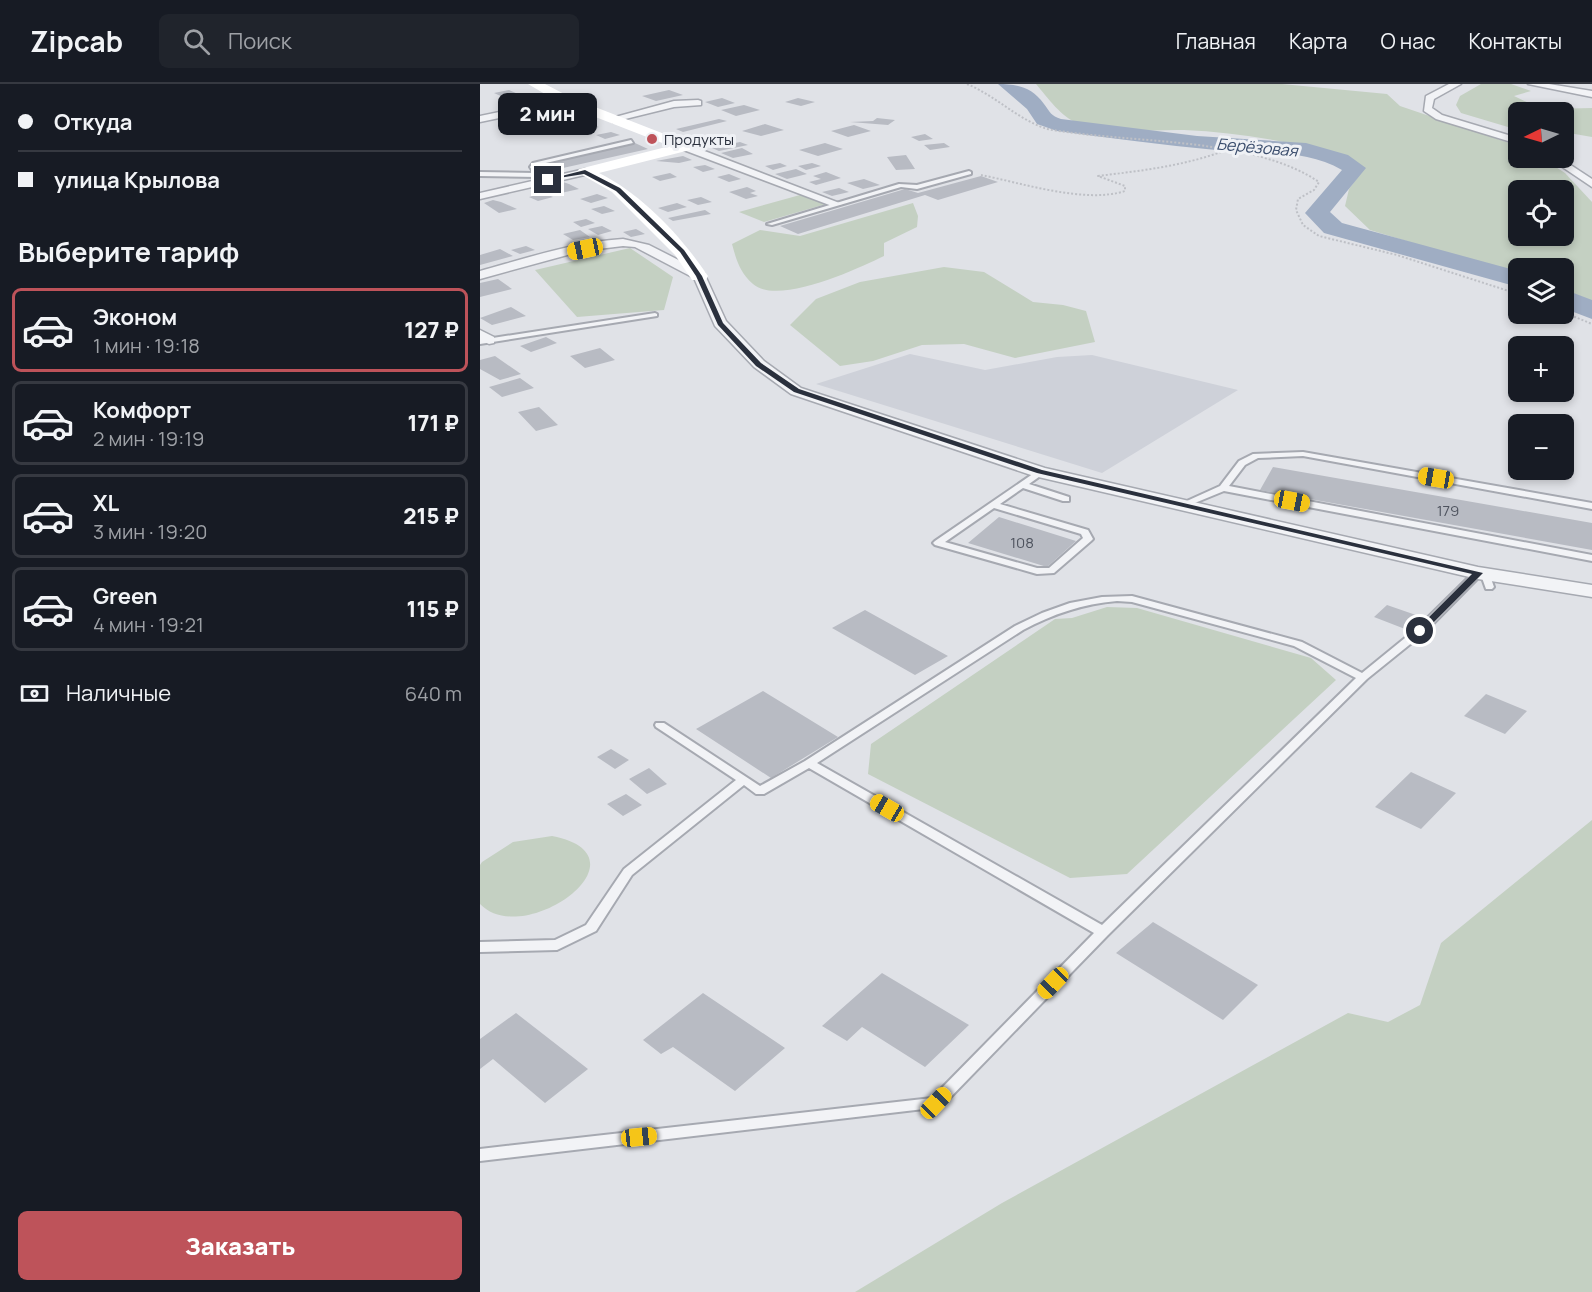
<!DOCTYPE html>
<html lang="ru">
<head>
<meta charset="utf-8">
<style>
  body { margin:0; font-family:Manrope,sans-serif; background:#20242c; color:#f1f3f6; height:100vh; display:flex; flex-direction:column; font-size:22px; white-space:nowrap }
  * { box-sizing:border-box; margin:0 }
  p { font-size:20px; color:#9ea1a6 }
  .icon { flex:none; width:33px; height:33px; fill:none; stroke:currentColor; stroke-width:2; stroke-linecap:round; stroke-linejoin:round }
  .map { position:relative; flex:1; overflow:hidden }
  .sheet { display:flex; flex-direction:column; background:#171b24; width:480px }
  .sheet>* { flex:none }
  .hud { display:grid; align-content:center; height:132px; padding:0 18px; background:#171b24 }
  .needle { width:39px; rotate:265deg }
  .tools { position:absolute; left:1028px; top:18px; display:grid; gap:12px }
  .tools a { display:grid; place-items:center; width:66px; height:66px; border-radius:9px; background:#171b24; box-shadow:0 3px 9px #0003; font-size:30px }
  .end { position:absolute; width:27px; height:27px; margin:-14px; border:8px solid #2a303d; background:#fff; box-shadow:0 0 0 3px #fff }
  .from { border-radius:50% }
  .bubble { position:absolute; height:42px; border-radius:9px; background:#171b24; box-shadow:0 3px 9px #0003; font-size:20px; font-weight:800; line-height:42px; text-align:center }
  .car { position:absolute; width:18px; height:36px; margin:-18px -9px; border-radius:8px; box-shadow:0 0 4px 2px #0007; background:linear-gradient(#f5c518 24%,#345 0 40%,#f5c518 0 76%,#345 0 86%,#f5c518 0) }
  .hud b { display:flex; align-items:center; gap:21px; height:57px; font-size:22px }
  .hud b+b { border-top:2px solid #363941 }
  .hud i { width:15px; height:15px; background:#f1f3f6 }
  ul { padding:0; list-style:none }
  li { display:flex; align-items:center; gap:18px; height:84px; margin:0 12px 9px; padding:0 6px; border:3px solid #363941; border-radius:9px }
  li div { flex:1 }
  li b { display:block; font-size:22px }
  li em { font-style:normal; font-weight:800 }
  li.active { border-color:#be535a }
  li>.icon { width:54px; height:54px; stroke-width:1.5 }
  h2 { padding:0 18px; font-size:27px; line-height:72px }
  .pay { display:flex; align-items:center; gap:15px; height:66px; padding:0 18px; font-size:22px }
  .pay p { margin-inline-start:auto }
  .action { display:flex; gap:12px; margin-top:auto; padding:12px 18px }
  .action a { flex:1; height:69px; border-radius:9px; background:#be535a; color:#fff; font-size:24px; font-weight:800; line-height:69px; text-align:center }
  header { display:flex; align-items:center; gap:36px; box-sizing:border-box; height:84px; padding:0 30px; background:#171b24; border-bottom:2px solid #363941 }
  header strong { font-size:28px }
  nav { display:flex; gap:33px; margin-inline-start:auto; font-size:21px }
  .search { width:420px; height:54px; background:#20242c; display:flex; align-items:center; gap:15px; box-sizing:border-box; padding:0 21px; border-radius:9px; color:#9ea1a6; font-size:22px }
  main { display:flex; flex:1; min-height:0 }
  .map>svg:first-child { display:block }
</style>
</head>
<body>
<header>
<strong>Zipcab</strong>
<div class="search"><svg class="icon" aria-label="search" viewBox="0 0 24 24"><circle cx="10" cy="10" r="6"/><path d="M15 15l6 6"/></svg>Поиск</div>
<nav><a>Главная</a><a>Карта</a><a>О нас</a><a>Контакты</a></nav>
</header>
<main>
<section class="sheet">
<div class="hud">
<b><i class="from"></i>Откуда</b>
<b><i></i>улица Крылова</b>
</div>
<h2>Выберите тариф</h2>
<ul>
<li class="active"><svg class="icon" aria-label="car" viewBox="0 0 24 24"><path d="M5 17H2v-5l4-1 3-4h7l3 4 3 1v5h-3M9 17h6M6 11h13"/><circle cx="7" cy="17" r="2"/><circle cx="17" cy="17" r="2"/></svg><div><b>Эконом</b><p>1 мин · 19:18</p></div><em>127 ₽</em></li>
<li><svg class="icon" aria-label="car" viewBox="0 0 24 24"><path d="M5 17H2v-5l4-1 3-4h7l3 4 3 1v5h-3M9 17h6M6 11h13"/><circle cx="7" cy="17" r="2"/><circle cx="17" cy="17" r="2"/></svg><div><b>Комфорт</b><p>2 мин · 19:19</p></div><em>171 ₽</em></li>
<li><svg class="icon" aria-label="car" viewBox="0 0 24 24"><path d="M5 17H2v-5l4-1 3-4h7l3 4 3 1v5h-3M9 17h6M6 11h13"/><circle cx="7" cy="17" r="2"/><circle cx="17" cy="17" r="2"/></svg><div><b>XL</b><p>3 мин · 19:20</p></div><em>215 ₽</em></li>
<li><svg class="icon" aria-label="car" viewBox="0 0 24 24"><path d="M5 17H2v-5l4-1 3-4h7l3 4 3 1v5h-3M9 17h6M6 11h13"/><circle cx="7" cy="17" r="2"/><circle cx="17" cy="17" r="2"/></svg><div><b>Green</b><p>4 мин · 19:21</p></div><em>115 ₽</em></li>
</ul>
<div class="pay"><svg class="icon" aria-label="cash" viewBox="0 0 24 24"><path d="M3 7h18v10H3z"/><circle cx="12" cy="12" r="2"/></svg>Наличные<p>640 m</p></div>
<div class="action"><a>Заказать</a></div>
</section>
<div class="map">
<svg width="1112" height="1208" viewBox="0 0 1112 1208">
  <rect width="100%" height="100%" fill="#e0e2e7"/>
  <path fill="#ced1d9" d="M430 270 505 286 577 273 612 271 758 306 622 389 336 300Z"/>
  <path fill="#c4d0c2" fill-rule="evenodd" d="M556 0H802L907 10 920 22 1038 62V74H1062L1085 89 1112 118V217L1083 207V184H1038V191L890 146 865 122 869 105 883 86C871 71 853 69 835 65 791 54 748 48 704 46 672 45 629 52 599 40 581 33 568 14 556 0ZM1083 106V152H1038V106Z
    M1001 0H1031L1051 7 1034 12 1057 23 1070 25 1112 24V53L1083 48V28H1038V46L981 29 976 21 980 12Z
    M320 111 346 120 284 138 259 128Z
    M433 119 438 132 437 143 404 159V172C377 185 298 222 273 200 260 189 256 175 252 160L280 146 320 152Z
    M150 164 193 193 184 226 97 233 55 186Z
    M464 183 504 188 553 218 583 221 606 227 615 258 535 274 484 260 442 261 393 277 360 282 310 241 336 215 380 198Z
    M627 523 657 524 831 574 856 596 647 790 590 794 388 690 391 660 575 535 592 534Z
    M1112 736V1208H375L522 1119 868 929 908 938 940 921 961 859Z
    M72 752C174 772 44 866 0 820V781L2 778 33 758Z"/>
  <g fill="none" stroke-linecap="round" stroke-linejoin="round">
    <path fill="#9fadc3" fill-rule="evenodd" d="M518 0C537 0 552 3 564 20 570 28 571 32 581 35L717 52 826 59 868 71 886 84 850 128 862 139 1038 187V203L844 149 825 129 862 86C824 64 778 70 736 66 683 61 630 54 577 47L557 40 547 25Z
      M1083 205 1112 216V235L1083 224Z"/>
  </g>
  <path fill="#b8bbc3" d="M29 6 38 10 23 13 14 9Z
    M189 6 203 11 176 17 162 12Z
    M242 14 255 19 238 23 225 18Z
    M318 14 335 18 321 22 305 18Z
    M264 21 280 26 256 32 241 26Z
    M80 24 93 31 84 33 96 37 82 40 72 37 79 35 70 32 78 30 67 27Z
    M397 34 415 36 408 41 370 38 393 37Z
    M239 35 247 37 203 48 196 45Z
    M110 40 119 43 100 48 91 45Z
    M285 40 304 46 281 52 262 47Z
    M374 41 391 47 368 53 351 47Z
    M131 48 140 51 125 55 116 51Z
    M445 50 453 55 439 57 431 53Z
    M260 58 268 61 239 67 232 64Z
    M155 59 168 65 74 86 62 80Z
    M345 59 363 65 338 72 319 66Z
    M464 59 470 63 450 66 444 61Z
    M262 64 273 70 253 74 241 69Z
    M426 71 435 85 416 86 407 73Z
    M203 72 212 76 199 79 176 77Z
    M300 79 307 82 293 86 285 82Z
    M332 79 341 82 326 86 318 82Z
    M225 81 235 85 223 88 213 83Z
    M316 85 327 90 307 95 295 90Z
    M346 88 361 94 336 101 329 98 341 95 333 92Z
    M190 89 197 93 180 97 172 93Z
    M249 90 261 95 249 98 237 93Z
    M501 92 518 98 458 116 445 111 318 150 300 142 425 105 438 109Z
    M384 95 400 101 383 105 367 99Z
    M80 97 89 100 99 105 81 109 62 102Z
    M267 103 276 107 270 109 278 112 266 115 249 108Z
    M359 104 369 108 352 112 342 108Z
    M64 109 73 113 58 117 49 113Z
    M117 110 128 114 111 119 100 115Z
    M221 113 232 118 218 121 207 116Z
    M13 116 21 118 37 125 19 129 4 119Z
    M197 119 207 123 188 128 178 124Z
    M124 122 135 127 122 130 111 125Z
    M225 126 231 130 193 137 188 134Z
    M106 135 115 139 101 143 93 138Z
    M122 142 132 147 118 151 108 145Z
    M156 145 165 150 151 153 143 148Z
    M100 146 110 153 93 156 83 150Z
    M46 162 55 166 40 170 31 166Z
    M20 165 33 172 0 181V171Z
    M18 195 32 205 0 213V199Z
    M31 223 46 232 12 241 0 234Z
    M66 253 77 259 51 268 40 262Z
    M120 264 135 276 105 284 90 272Z
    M15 272 41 290 20 296 0 285V276Z
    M40 294 54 304 22 313 9 303Z
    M59 323 78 341 56 347 38 328Z
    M793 383 1112 439V466L780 406Z
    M519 433 596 457 567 483 488 459Z
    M907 521 933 530 938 532 925 545 894 533Z
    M385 526 468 572 435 591 352 544Z
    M283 607 358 653 291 694 216 645Z
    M1006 610 1047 627 1025 650 984 632Z
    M131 665 149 676 135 685 117 673Z
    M169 684 187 700 167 710 149 695Z
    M931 688 976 709 941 745 895 723Z
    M146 710 162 721 143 732 127 720Z
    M673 838 778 901 743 936 636 869Z
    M402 889 489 941 445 983 382 943 367 957 342 942Z
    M223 909 305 964 255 1007 193 963 181 970 163 956Z
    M36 929 108 985 65 1019 13 975 0 985V955Z"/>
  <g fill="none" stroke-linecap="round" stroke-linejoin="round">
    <g stroke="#a6a9b1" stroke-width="4">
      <path id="lane" d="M151 56 153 59 57 81 56 83 60 90 71 96 68 98 57 93 0 92V88L54 89 50 83 53 79Z
        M489 87 491 88V90L437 105 421 103 292 141 287 140 419 100 437 101Z
        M175 229 177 230V232L0 260V256Z
        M823 368 1112 419V425L823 372 778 374 765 381 749 402 1112 471V477L744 407 705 423 702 424 698 421 740 402 759 377 773 370Z
        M560 385 563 386V390L549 400 589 413V417H583L543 404 520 420 608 446 613 455 611 457 574 489 557 490 455 461 453 459 455 457ZM514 424 601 450 603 454 569 484H557L465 458Z
        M998 486 1003 489H1009L1014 503 1012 505H1006L1001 491 944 549 887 595 628 851 461 1023 0 1077V1065L452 1014 614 849 329 684 284 710H276L264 701 152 791 116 847 77 866 0 868V858L75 856 106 841 144 785 256 696 176 643 175 641 176 639H184L280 702 325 677 535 542 562 529 590 519 622 513 652 512 822 558 882 589 936 545 995 487ZM637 517 652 518 814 562 876 594 622 841 337 679 543 546C573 530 602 520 637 517Z"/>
    </g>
    <g stroke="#a6a9b1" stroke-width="3">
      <path id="street" d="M969 0H981L954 15 952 24 962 31 1038 54V60L956 35 944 27 946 12Z
        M1048 0H1069L1112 7V13Z
        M87 14 90 15V19L0 38V32Z
        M218 16 221 17V21L194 23 133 38 128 35 194 17Z
        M201 61H209L362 120 352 122 201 65Z
        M1069 74H1080L1112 95V103Z
        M105 85 109 86V90L0 115V109Z
        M143 155 169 161 224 189 246 237 284 277 321 304 565 384 998 483 1112 501V513L998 495 554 392 311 310 274 283 235 242 214 194 155 163 143 162 102 167 0 195V187C47 174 94 158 143 155Z
        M0 246 14 253V259L9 260 0 256Z"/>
    </g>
    <path stroke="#bec0c6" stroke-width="2" stroke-dasharray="2 2" stroke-linecap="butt" d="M487 0C516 12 537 35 567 45 649 60 771 52 839 98L834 106 818 115 816 126 823 141 839 152 917 171 1038 210
      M501 91C542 99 605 120 645 107V102L618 92C660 87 702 82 741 68
      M1083 228 1112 240"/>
    <use href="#lane" fill="#f2f3f6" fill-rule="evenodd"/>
    <use href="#street" fill="#f2f3f6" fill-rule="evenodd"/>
    <path fill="#fff" fill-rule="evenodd" d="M48 0H65L92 14 210 60 212 63 210 66 119 89C163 111 201 152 228 192L226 196H212L195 171 132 108 97 88 99 85 190 62 82 20Z"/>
  </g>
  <path fill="#2a303d" d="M105 86 140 104 204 166 222 192 243 239 281 279 319 305 562 386 1003 489 943 549H937V545L992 490 557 389 314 308 276 282 238 241 216 192 200 168 136 107 104 90 66 96Z"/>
  <circle fill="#be535a" stroke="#eff1f5" stroke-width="2" cx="172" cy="55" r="6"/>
  <g text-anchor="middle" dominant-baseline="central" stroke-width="6" stroke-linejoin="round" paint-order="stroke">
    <g font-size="15" fill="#2a303d" stroke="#eff1f5" text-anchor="start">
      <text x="184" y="55">Продукты</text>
    </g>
    <g font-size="15" fill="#4e535e">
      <text x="968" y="426">179</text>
      <text x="542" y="458">108</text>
    </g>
    <g font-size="16" font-style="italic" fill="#394c6c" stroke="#eff1f5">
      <text transform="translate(777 63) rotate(5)">Берёзовая</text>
    </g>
  </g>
</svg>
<div class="tools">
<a><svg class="needle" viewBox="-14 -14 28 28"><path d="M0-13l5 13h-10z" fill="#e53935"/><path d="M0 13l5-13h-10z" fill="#9ea1a6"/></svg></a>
<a><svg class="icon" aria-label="locate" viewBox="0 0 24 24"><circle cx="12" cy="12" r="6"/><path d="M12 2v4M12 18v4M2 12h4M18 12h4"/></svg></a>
<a><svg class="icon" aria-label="layers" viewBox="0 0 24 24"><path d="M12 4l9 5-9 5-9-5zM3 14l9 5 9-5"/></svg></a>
<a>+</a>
<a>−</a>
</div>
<i class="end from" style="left:940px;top:547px"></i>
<i class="end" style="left:68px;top:96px"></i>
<div class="bubble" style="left:18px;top:9px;width:99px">2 мин</div>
<i class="car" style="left:105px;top:165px;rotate:258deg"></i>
<i class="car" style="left:956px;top:394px;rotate:280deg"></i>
<i class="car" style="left:812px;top:417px;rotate:101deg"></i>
<i class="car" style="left:407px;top:724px;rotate:300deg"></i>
<i class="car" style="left:573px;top:899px;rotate:224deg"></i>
<i class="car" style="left:456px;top:1019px;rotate:44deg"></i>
<i class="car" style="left:159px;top:1053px;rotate:84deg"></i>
</div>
</main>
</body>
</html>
